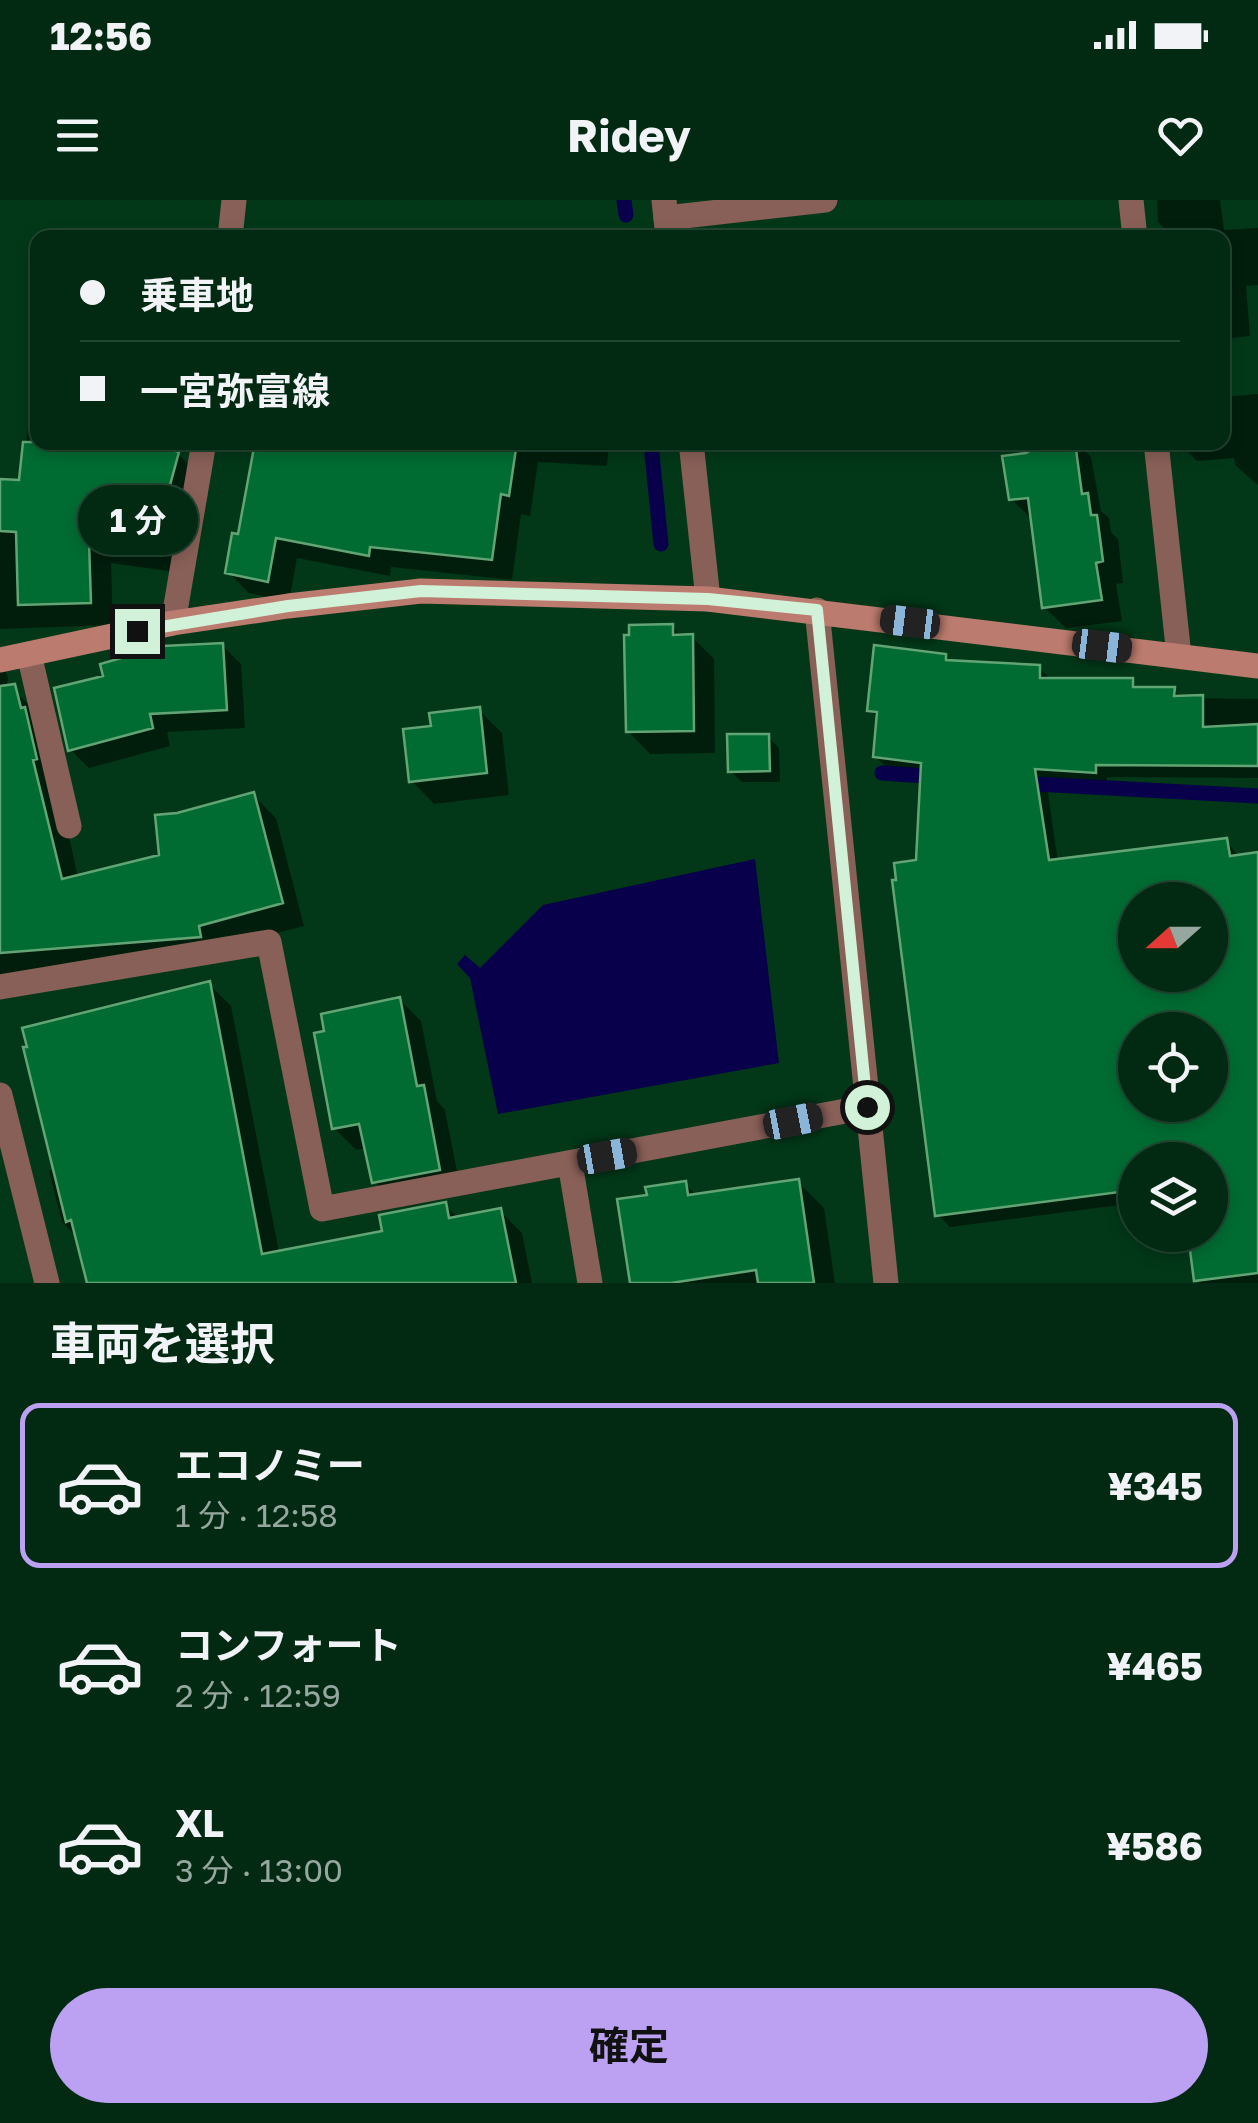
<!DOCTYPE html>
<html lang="ja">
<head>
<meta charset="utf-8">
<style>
  body { margin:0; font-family:"Golos Text","Noto Sans JP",sans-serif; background:#103620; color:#f1f3f6; height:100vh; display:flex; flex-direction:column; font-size:38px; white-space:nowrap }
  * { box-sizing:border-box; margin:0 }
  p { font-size:32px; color:#96a79f }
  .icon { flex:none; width:55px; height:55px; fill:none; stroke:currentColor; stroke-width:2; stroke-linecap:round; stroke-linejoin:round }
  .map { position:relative; height:1083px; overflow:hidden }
  .sheet { display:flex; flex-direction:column; background:#022a12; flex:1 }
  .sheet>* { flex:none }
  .guide { position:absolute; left:30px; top:30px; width:1200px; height:220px; border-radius:20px; box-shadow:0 5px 15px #0003,0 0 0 2px #234632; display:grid; align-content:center; height:220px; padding:0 50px; background:#022a12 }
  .needle { width:65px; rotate:249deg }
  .buttons { position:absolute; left:1118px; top:682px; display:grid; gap:20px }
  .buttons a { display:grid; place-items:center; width:110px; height:110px; border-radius:50%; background:#022a12; box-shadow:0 5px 15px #0003,0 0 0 2px #234632; font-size:50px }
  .end { position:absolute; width:45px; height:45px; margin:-22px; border:12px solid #d1f2d8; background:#111; box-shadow:0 0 0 5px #111 }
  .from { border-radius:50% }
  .bubble { position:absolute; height:70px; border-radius:35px; background:#022a12; box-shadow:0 5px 15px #0003,0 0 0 2px #234632; font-size:32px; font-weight:700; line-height:70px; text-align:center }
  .car { position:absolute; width:30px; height:60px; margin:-30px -15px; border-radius:12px; box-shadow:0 0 8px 2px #0007; background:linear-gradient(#222 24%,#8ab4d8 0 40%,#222 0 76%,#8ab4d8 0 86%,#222 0) }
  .guide b { display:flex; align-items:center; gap:35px; height:95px; font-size:38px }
  .guide b+b { border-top:2px solid #234632 }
  .guide i { width:25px; height:25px; background:#f1f3f6 }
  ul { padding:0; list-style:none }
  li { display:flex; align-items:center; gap:30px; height:165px; margin:0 20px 15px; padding:0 30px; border:5px solid transparent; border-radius:20px }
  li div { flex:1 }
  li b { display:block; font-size:38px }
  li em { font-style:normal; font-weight:700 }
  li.current { border-color:#bca0f2 }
  li>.icon { width:90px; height:90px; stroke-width:1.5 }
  h2 { padding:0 50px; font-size:45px; line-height:120px }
  .primary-button { display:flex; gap:20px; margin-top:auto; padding:20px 50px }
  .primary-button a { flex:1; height:115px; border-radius:60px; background:#bca0f2; color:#111; font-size:40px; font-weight:700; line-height:115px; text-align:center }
  .status { display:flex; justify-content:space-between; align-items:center; height:70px; padding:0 50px; background:#022a12; direction:ltr }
  .status svg { height:28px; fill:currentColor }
  header { display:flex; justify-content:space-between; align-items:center; height:130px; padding:0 50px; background:#022a12; font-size:45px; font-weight:700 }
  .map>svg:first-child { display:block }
</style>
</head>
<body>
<div class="status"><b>12:56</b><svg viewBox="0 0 49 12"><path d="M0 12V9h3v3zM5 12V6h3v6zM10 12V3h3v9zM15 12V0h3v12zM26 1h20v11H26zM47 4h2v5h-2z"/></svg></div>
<header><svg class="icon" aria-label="menu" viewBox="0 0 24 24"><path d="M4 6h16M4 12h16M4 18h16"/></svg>Ridey<svg class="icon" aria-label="heart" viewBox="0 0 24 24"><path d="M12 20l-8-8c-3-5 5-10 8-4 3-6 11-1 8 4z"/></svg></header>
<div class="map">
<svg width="1258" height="1083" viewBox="0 0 1258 1083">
  <rect width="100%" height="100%" fill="#023818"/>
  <path fill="#08004a" d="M755 659 779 863 498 914 470 778 457 764 465 755 480 768 543 705Z"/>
  <path fill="#0007" fill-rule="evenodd" d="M1157 0H1220L1224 30 1258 28V85L1246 86 1250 136 1222 139V38H1166V30L1158 22Z
    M38 152V242L178 254 201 277 175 372 111 363 113 425 0 429V282H21Z
    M1258 194V285L1235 265 1234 258 1197 261 1178 242H1222V197Z
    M249 242H609L607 266 538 262 530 316 521 314 512 380 391 367 390 376 297 358 289 402 249 393 228 372 240 337 255 254 248 247Z
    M1033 242H1077L1091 257 1101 311 1109 318 1111 332 1118 339 1123 383 1116 384 1122 421 1066 428 1044 407 1034 321 1011 299 1034 252Z
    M672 426 682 437H692L714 459 715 553 650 554 628 531 632 438Z
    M222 445 241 464 245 528 167 532 170 546 89 568 71 550Z
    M0 448 8 478 7 490 13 499 21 497 44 520 78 678 162 657 178 615 253 595 276 618 304 726 220 748 0 795Z
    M945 456 952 463 1039 468 1052 480 1131 481 1140 490H1174L1182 498 1258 499V578L1107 577V584L1046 580 1058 662 1226 640 1239 657 1258 654V1083H1200L1197 1080 1191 1035H1210V960H1135V1003L950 1027 938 1015 919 663 923 573 888 569 875 556 879 519 870 510ZM1135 700H1210V775H1135ZM1135 830H1210V905H1135Z
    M479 510 502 533 509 595 434 604 411 580 433 529Z
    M768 537 779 548 780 582H742L730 571Z
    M209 784 231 806 279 1052 385 1033 445 1005 459 1019 500 1011 522 1033 532 1083H90L79 1039 62 1022 49 971 55 969Z
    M399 799 421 821 437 901 445 910 461 992 396 1004 374 982 367 948 356 950 334 928Z
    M798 982 824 1008 835 1083H632L620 1002 650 998 685 984 698 996Z"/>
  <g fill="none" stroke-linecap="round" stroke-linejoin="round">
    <path stroke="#08004a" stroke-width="15" d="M624 0 626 15
      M652 254 661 344
      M882 573 940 577
      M1017 583 1258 596"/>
  </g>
  <path fill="#006c32" stroke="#63a474" stroke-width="2.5" fill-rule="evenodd" d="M23 242H144L179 252 152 351 89 341 91 403 18 405 16 332 0 331V279L19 280Z
    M255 242H517L509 296 501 294 492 360 370 347 369 356 276 338 268 382 225 373 232 333 238 334Z
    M1030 242H1075L1082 294 1088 293 1091 315H1097L1103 361 1096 363 1102 400 1042 408 1028 298 1009 300 1002 256 1026 253 1031 250Z
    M673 424V435L693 434 694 531 626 532 624 435H629V425Z
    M223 443 227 510 150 514 153 528 68 551 54 488 103 476 100 464 163 446Z
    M874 445 946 454V460L1040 465V478H1133V487H1175L1174 496 1203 495V527L1258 524V566L1096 565V573L1035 569 1049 660 1227 638 1230 656 1258 652V1073L1194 1081 1188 1035H1210V960H1135V990L935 1016 892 680H896L894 663 916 660 921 563 873 557 877 512 867 511ZM1135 700H1210V775H1135ZM1135 830H1210V905H1135Z
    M15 484 21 508 25 507 37 559 33 560 62 679 159 655 155 615 177 613 254 592 283 703 199 726 201 737 0 753V486Z
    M480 507 487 573 409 582 403 529 431 526 429 513Z
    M727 534H769L770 571 728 572Z
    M210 781 262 1054 382 1031 379 1015 446 1002 449 1018 501 1008 516 1083H87L71 1020 66 1022 23 847H27L22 828Z
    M400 797 417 886 424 885 440 970 372 983 359 924 332 929 314 833 324 831 321 814Z
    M799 979 814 1083H758L756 1070 671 1083H630L617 999 647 995 645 987 686 981 688 995Z"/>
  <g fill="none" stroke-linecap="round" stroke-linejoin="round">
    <path stroke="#896058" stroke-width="25" d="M29 454 69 626"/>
    <path stroke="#896058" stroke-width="25" d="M1131 0 1135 38
      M666 18 825 0
      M230 38 234 0
      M1156 242 1179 456
      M817 410 886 1083
      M173 423 204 242
      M0 787 269 742 322 1009 867 907
      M0 895 47 1083
      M570 963 590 1083"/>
    <path stroke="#896058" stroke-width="25" d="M664 0 668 38
      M691 242 708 399"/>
    <path stroke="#bc7b6f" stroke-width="25" d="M0 460 173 423 288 406 421 391 708 399 1258 466"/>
  </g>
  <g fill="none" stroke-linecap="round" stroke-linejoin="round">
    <path stroke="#d1f2d8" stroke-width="12" d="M137 431 288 406 421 391 708 399 817 410 867 907"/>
  </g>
</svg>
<div class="buttons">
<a><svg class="needle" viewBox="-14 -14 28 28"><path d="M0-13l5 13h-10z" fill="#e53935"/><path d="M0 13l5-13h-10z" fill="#96a79f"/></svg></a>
<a><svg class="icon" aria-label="locate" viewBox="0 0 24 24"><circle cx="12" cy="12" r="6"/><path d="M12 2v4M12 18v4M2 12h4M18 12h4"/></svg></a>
<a><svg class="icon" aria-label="layers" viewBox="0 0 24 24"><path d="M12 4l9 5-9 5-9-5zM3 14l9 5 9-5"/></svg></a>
</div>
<i class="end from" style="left:867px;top:907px"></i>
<i class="end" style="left:137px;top:431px"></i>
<div class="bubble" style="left:78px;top:285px;width:120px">1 分</div>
<i class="car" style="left:910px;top:422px;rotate:277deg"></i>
<i class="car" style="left:1102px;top:446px;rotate:97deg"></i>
<i class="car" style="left:793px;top:921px;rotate:79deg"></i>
<i class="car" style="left:607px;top:956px;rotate:80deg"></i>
<div class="guide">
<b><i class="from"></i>乗車地</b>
<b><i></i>一宮弥富線</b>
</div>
</div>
<section class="sheet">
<h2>車両を選択</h2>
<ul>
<li class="current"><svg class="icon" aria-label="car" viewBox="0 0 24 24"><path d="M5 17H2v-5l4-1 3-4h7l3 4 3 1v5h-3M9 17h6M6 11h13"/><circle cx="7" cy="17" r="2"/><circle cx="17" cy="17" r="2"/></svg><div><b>エコノミー</b><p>1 分 · 12:58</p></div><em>¥345</em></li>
<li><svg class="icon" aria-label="car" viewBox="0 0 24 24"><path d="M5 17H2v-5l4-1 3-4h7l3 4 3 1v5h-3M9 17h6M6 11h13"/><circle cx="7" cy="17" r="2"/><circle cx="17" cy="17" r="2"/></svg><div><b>コンフォート</b><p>2 分 · 12:59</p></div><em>¥465</em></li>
<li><svg class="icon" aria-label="car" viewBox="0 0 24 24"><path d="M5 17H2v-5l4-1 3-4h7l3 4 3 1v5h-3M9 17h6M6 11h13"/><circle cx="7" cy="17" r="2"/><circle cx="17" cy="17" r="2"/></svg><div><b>XL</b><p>3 分 · 13:00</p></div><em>¥586</em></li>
</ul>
<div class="primary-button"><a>確定</a></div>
</section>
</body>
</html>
